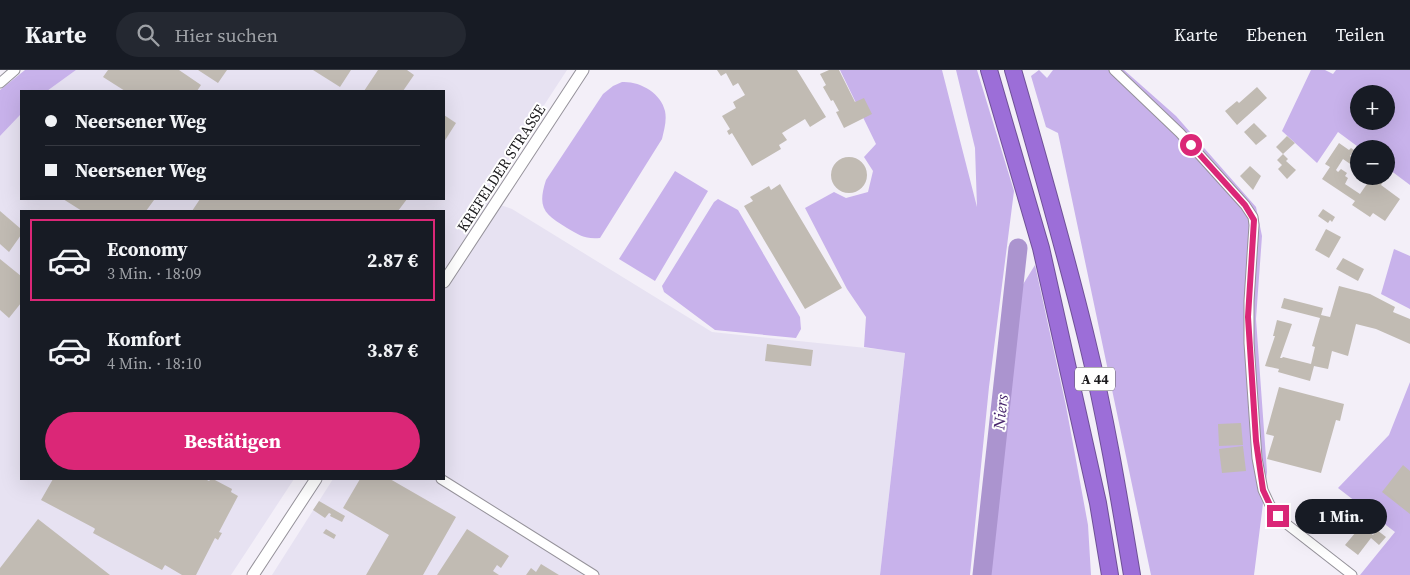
<!DOCTYPE html>
<html lang="de">
<head>
<meta charset="utf-8">
<style>
  body { margin:0; font-family:"Source Serif 4",serif; background:#242831; color:#f1f3f6; height:100vh; display:flex; flex-direction:column; font-size:19px; white-space:nowrap }
  * { box-sizing:border-box; margin:0 }
  p { font-size:16px; color:#9ea1a6 }
  .icon { flex:none; width:28px; height:28px; fill:none; stroke:currentColor; stroke-width:2; stroke-linecap:round; stroke-linejoin:round }
  .map { position:relative; flex:1; overflow:hidden }
  .drawer { position:absolute; left:20px; top:140px; width:425px; height:270px; display:flex; flex-direction:column; background:#171b24; border-radius:0px; box-shadow:0 5px 20px #0002 }
  .drawer>* { flex:none }
  .hud { position:absolute; left:20px; top:20px; width:425px; height:110px; border-radius:0px; box-shadow:0 5px 20px #0002; display:grid; align-content:center; height:110px; padding:0 25px; background:#171b24 }
  .buttons { position:absolute; left:1350px; top:15px; display:grid; gap:10px }
  .buttons a { display:grid; place-items:center; width:45px; height:45px; border-radius:50%; background:#171b24; box-shadow:0 5px 20px #0002; font-size:25px }
  .end { position:absolute; width:22px; height:22px; margin:-11px; border:6px solid #db2777; background:#fff; box-shadow:0 0 0 2px #fff }
  .from { border-radius:50% }
  .bubble { position:absolute; height:35px; border-radius:18px; background:#171b24; box-shadow:0 5px 20px #0002; font-size:16px; font-weight:700; line-height:35px; text-align:center }
  .hud b { display:flex; align-items:center; gap:18px; height:48px; font-size:19px }
  .hud b+b { border-top:1px solid #363941 }
  .hud i { width:12px; height:12px; background:#f1f3f6 }
  ul { padding:9px 0 0; list-style:none }
  li { display:flex; align-items:center; gap:15px; height:82px; margin:0 10px 8px; padding:0 15px; border:2px solid transparent; border-radius:0px }
  li div { flex:1 }
  li b { display:block; font-size:19px }
  li em { font-style:normal; font-weight:700 }
  li.active { border-color:#db2777 }
  li>.icon { width:45px; height:45px; stroke-width:1.5 }
  .cta { display:flex; gap:10px; margin-top:auto; padding:10px 25px }
  .cta a { flex:1; height:58px; border-radius:30px; background:#db2777; color:#fff; font-size:20px; font-weight:700; line-height:58px; text-align:center }
  header { display:flex; align-items:center; gap:30px; box-sizing:border-box; height:70px; padding:0 25px; background:#171b24; border-bottom:1px solid #363941 }
  header strong { font-size:24px }
  nav { display:flex; gap:28px; margin-inline-start:auto; font-size:18px }
  .search { width:350px; height:45px; background:#242831; display:flex; align-items:center; gap:12px; box-sizing:border-box; padding:0 18px; border-radius:28px; color:#9ea1a6; font-size:19px }
  .map>svg:first-child { display:block }
</style>
</head>
<body>
<header>
<strong>Karte</strong>
<div class="search"><svg class="icon" aria-label="search" viewBox="0 0 24 24"><circle cx="10" cy="10" r="6"/><path d="M15 15l6 6"/></svg>Hier suchen</div>
<nav><a>Karte</a><a>Ebenen</a><a>Teilen</a></nav>
</header>
<div class="map">
<svg width="1410" height="505" viewBox="0 0 1410 505">
  <rect width="100%" height="100%" fill="#f3eff8"/>
  <path fill="#e7e2f2" d="M76 0H567L483 129 512 139 712 262 905 282 880 505H272L333 409H444V141H21V409H294L231 505H0V66L21 44V129H444V21H47Z"/>
  <path fill="#c8b2eb" fill-rule="evenodd" d="M25 0H76L47 21H21V44L0 66V20Z
    M840 0H942L977 137 975 78 956 0H977L1014 121 989 317 970 505H880L905 283 864 277 866 247 847 219 805 138 834 122 846 128 868 122 873 101 864 87 876 74Z
    M1039 0 1047 8 1053 0H1124L1176 46 1256 137 1262 166 1256 249 1267 402 1254 505H1151L1058 63 1046 57 1031 6Z
    M1311 0H1325L1333 4 1336 0H1410V115L1386 97V79H1361L1338 62 1317 93 1282 61ZM1359 24H1386V51H1359Z
    M622 12C640 11 661 23 665 41 667 51 664 60 662 69L600 168C584 169 581 166 567 158 544 144 537 138 546 110L603 24 613 16Z
    M675 101 708 121 655 211 619 189Z
    M718 129 738 140 800 247 801 259 796 268 715 260 664 222 662 216 714 132Z
    M1394 179 1410 186V239L1381 224Z
    M1035 195 1066 336 1088 455 1091 505H987L1008 302 1022 216Z
    M1410 312V505H1360L1395 462 1338 418 1389 365Z"/>
  <g fill="none" stroke-linecap="round" stroke-linejoin="round">
    <path stroke="#ab94cf" stroke-width="19" d="M982 505 1018 178"/>
  </g>
  <path fill="#c1bbb3" d="M108 0H179L201 15 197 21H125L103 7Z
    M198 0H227L218 13Z
    M313 0H351L340 17Z
    M378 0H407L414 5 403 21H364Z
    M717 0H797L826 47 810 57 805 49 782 63 787 70 779 75 781 79 752 96 732 63 729 65 727 61 730 59 722 46 736 38 733 32 745 25 738 13 733 16 726 3 721 6Z
    M829 0H839L855 32 864 28 872 44 844 58 836 42 839 41 833 30 831 31 823 17 826 15 820 4Z
    M1257 17 1267 28 1237 55 1225 41 1237 31 1239 33Z
    M444 45 456 53 444 72Z
    M1254 53 1267 66 1256 75 1244 62Z
    M1287 66 1295 73 1283 84 1276 77Z
    M1339 73 1349 80 1351 78 1354 80 1350 86 1359 91 1356 98 1343 89 1336 100 1338 102 1341 99 1347 103 1345 106 1348 108 1345 114 1360 124 1371 108 1368 106H1385L1386 107 1381 115 1400 129 1385 151 1373 143 1370 147 1352 135 1355 131 1322 109 1330 97 1325 94Z
    M1283 84 1288 89 1286 91 1296 100 1287 109 1278 99 1282 95 1277 90Z
    M831 105a18 18 0 1 1 36 0a18 18 0 1 1-36 0Z
    M1250 96 1261 106 1253 120 1240 106Z
    M780 114 842 218 805 239 744 136 753 131 750 127 769 116 771 120Z
    M63 129H153L154 130 146 141H82Z
    M200 129H407L398 141H192Z
    M1323 139 1335 147 1332 152 1330 150 1328 153 1318 146Z
    M0 141 21 159V165L9 182 0 174Z
    M1326 159 1341 167 1329 188 1315 180Z
    M1343 188 1364 199 1358 211 1336 199Z
    M0 189 21 206V233L9 248 0 240Z
    M1339 216 1370 224 1395 237 1393 242 1410 249V274L1376 259 1356 254 1348 286 1332 281 1328 299 1314 296 1310 311 1278 302 1279 299 1265 296 1275 266H1273L1277 250 1292 254 1280 288H1282L1283 287 1311 294 1315 277 1312 276 1320 248 1281 238 1284 228 1323 238 1321 245 1330 247Z
    M767 274 813 280 811 296 765 291Z
    M1279 317 1344 334 1340 351 1336 350 1321 403 1267 389 1274 366 1266 364Z
    M1241 353 1243 375 1219 376 1218 354Z
    M1243 376 1246 401 1222 403 1219 379Z
    M1403 395 1410 401V444L1382 422Z
    M53 409H205L209 411 211 409H213L232 419 231 422 238 426 219 462 222 463 218 470 215 468 196 505H182L165 495 162 500 93 463 95 459 94 458 41 430Z
    M360 409H390L456 447 423 505H366L389 465 343 438Z
    M319 431 345 446 342 452 330 446 331 444 329 443 325 448 313 440Z
    M38 449 110 505H0V498Z
    M1361 456 1373 465 1377 460 1386 467 1379 475 1371 468 1358 485 1345 475Z
    M326 459 336 465 334 469 323 463Z
    M467 459 509 486 501 498 497 495 493 501 499 505H437Z
    M541 494 559 505H526L531 498 536 502Z"/>
  <g fill="none" stroke-linecap="round" stroke-linejoin="round">
    <g stroke="#95929a" stroke-width="11">
      <path id="minor" d="M1114 0 1180 63 1245 135 1253 147 1254 155 1249 231V273L1257 388 1263 420 1270 435 1284 452 1352 505
        M0 13 15 0
        M441 409 594 505"/>
    </g>
    <g stroke="#95929a" stroke-width="13">
      <path id="tertiary" d="M444 212 583 0
        M253 505 316 409"/>
    </g>
    <g stroke="#6f5197" stroke-width="18">
      <path id="motorway" d="M989 0 1041 178 1098 433 1110 505
        M1013 0C1039 90 1065 180 1087 271 1106 348 1119 427 1132 505"/>
    </g>
    <use href="#minor" stroke="#fff" stroke-width="9"/>
    <use href="#tertiary" stroke="#fff" stroke-width="11"/>
    <use href="#motorway" stroke="#9c6ed8" stroke-width="16"/>
  </g>
  <g fill="none" stroke-linecap="round" stroke-linejoin="round">
    <path stroke="#db2777" stroke-width="6" d="M1191 75 1245 135 1254 150 1248 247 1256 371 1263 420 1270 435 1278 446"/>
  </g>
  <g text-anchor="middle" dominant-baseline="central" stroke-width="4" stroke-linejoin="round" paint-order="stroke">
    <rect fill="#fff" stroke="#605f62" stroke-width="1" x="1075" y="297.5" width="40" height="23" rx="4"/>
    <g font-size="14" font-weight="bold" fill="#1c1b1e">
      <text x="1095" y="309">A 44</text>
    </g>
    <g font-size="15" fill="#1c1b1e" stroke="#fff">
      <text transform="translate(501 98) rotate(-57)">KREFELDER STRASSE</text>
    </g>
    <g font-size="16" font-style="italic" fill="#47256c" stroke="#fff">
      <text transform="translate(1000 342) rotate(-84)">Niers</text>
    </g>
  </g>
</svg>
<div class="buttons">
<a>+</a>
<a>−</a>
</div>
<i class="end from" style="left:1191px;top:75px"></i>
<i class="end" style="left:1278px;top:446px"></i>
<div class="bubble" style="left:1295px;top:429px;width:92px">1 Min.</div>
<div class="hud">
<b><i class="from"></i>Neersener Weg</b>
<b><i></i>Neersener Weg</b>
</div>
<section class="drawer">
<ul>
<li class="active"><svg class="icon" aria-label="car" viewBox="0 0 24 24"><path d="M5 17H2v-5l4-1 3-4h7l3 4 3 1v5h-3M9 17h6M6 11h13"/><circle cx="7" cy="17" r="2"/><circle cx="17" cy="17" r="2"/></svg><div><b>Economy</b><p>3 Min. · 18:09</p></div><em>2.87 €</em></li>
<li><svg class="icon" aria-label="car" viewBox="0 0 24 24"><path d="M5 17H2v-5l4-1 3-4h7l3 4 3 1v5h-3M9 17h6M6 11h13"/><circle cx="7" cy="17" r="2"/><circle cx="17" cy="17" r="2"/></svg><div><b>Komfort</b><p>4 Min. · 18:10</p></div><em>3.87 €</em></li>
</ul>
<div class="cta"><a>Bestätigen</a></div>
</section>
</div>
</body>
</html>
